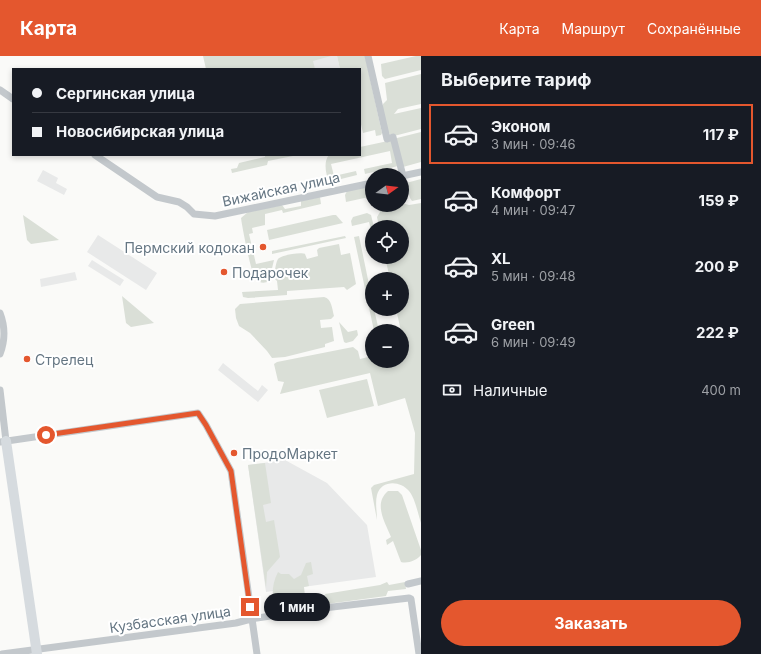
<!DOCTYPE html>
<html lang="ru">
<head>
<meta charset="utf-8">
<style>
  body { margin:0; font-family:Inter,sans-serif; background:#242831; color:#f1f3f6; height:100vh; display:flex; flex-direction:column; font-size:15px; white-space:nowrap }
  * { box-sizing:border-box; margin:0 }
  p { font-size:13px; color:#9ea1a6 }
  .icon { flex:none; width:22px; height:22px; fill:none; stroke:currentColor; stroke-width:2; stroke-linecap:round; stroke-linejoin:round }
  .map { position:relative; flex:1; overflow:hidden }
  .side { display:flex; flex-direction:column; background:#171b24; width:340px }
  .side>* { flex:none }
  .top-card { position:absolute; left:12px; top:12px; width:349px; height:88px; border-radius:0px; box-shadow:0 2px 6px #0003; display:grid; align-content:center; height:88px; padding:0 20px; background:#171b24 }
  .needle { width:26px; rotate:75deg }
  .buttons { position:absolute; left:365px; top:112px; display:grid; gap:8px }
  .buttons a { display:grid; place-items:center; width:44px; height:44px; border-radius:50%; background:#171b24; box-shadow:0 2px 6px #0003; font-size:20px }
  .end { position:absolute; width:18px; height:18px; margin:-9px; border:5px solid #e4572e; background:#fff; box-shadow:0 0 0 2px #fff }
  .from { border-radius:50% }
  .bubble { position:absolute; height:28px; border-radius:14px; background:#171b24; box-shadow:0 2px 6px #0003; font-size:13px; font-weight:700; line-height:28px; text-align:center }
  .top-card b { display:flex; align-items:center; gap:14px; height:38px; font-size:15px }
  .top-card b+b { border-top:1px solid #363941 }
  .top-card i { width:10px; height:10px; background:#f1f3f6 }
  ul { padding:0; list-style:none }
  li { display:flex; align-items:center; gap:12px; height:60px; margin:0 8px 6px; padding:0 12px; border:2px solid transparent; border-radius:0px }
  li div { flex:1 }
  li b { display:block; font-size:15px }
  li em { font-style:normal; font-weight:700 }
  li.active { border-color:#e4572e }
  li>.icon { width:36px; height:36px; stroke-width:1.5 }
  h2 { padding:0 20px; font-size:18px; line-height:48px }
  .pay { display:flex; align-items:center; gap:10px; height:44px; padding:0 20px; font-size:15px }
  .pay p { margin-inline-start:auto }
  .primary-button { display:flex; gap:8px; margin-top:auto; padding:8px 20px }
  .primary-button a { flex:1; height:46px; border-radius:24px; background:#e4572e; color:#fff; font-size:16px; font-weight:700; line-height:46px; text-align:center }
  header { display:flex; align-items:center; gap:24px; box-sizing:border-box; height:56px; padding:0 20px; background:#e4572e; color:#fff }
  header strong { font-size:19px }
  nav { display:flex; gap:22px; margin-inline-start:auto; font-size:14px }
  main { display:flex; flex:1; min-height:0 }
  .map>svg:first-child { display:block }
</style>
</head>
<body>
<header>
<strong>Карта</strong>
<nav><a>Карта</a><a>Маршрут</a><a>Сохранённые</a></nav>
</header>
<main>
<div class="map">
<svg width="421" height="598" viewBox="0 0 421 598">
  <rect width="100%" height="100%" fill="#fafaf8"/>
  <path fill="#e8e9e9" d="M298 0H337L340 13H301Z
    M43 114 58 122 56 127 67 133 64 139 37 125Z
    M98 179 157 217 146 234 87 196Z
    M92 204 124 224 120 230 88 210Z
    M75 216 77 224 41 231 40 223Z
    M223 307 258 335 262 329 268 334 258 346 218 314Z
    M285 404 327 427 367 469 376 521 266 536 248 409Z"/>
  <path fill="#dadfd7" d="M203 0H331L313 5 315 13H206Z
    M337 0H365L382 77 381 79 376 80 375 74 363 77 360 64V13H340Z
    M416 0H421V14L385 23 382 20 381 8Z
    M421 18V48L398 53 394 58 421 52V73L394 80 388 77 383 54V48L387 44 385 27Z
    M421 76V106L403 111 396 84 397 82Z
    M388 85H391L398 110 365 118 364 113 392 107 390 95 331 108 334 120 356 115 357 119 329 126C326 118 323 106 329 99H360V91Z
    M265 99H298L268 105 267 109 232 117 231 113 237 112 239 107 265 101Z
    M421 123V143L412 145 410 142 406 127Z
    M365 131C372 134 372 142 372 149H373L371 150 369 141 346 146 345 139 347 135Z
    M320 141 321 148 283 157 282 154 265 158V169L252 172 253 177 249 178 256 208 274 204 269 225C264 228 259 227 255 222 251 217 242 170 241 162L248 156 282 149 285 153 301 150V145Z
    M402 147 409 149 421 147V467C418 458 415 442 409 435 400 424 381 424 377 439 375 447 377 456 377 464L371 432 374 429 414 418 415 377 405 342 378 350 370 317 280 338 284 326 278 325 274 308 277 306 353 291 358 295 360 303 372 300V305H402V294L404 293 402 275H401L396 253H402V223H390L385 201H402V171H379L377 161 380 156 378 149H402Z
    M367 157 371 159 374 171H372V178L369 166 352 170 351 165 353 161Z
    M23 159 59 184 31 188 27 184Z
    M333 159H336L343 167 269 184 267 174Z
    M345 180 346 182 272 198V195Z
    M359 180 372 243V253H374L379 275H374L354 181Z
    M339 188 341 199 350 197 356 228 347 234 344 231 287 235V239L248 242 243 241 242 236 278 234 277 225 274 222C275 217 275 208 278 203 281 199 301 196 305 198L307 203 318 200 317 194 319 192Z
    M122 240 154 267 131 271 126 267Z
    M324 241C332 243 332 253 334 260L331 263 320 264 321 272 332 271 334 285 325 288V291L285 301 272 302 267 295 250 277 239 270 236 262 235 253 240 248Z
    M339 266 348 276 357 274 358 279 353 285 346 287 344 286Z
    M367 323 374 350 327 362 319 334Z
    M265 407 271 447 263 449 266 466 274 464 280 501 267 516 266 532 248 409Z
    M388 435H398L402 439 421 494V499C417 504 408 508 401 506L393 485 387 489 386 484 391 481C385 466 373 448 388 435Z
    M311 506 313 518 307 520 309 530 304 531 305 540 318 538 320 548 267 556 266 547 273 545C272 534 273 526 278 516L281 518H289L294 523 301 519 306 507Z
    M387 526 389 529 405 526 406 533 388 535 386 540 327 548 325 538 380 529Z"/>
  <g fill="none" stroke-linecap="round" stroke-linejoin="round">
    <path stroke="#c3c8cc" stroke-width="7" d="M368 0 387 83 393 81 403 120
      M0 34 13 43
      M95 99 157 141 179 146 187 151 194 158 215 160 372 127
      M402 120 421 116
      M0 257C5 270 5 285 0 298
      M0 334 6 385
      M0 386 198 357 206 369 231 415 257 598
      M408 528 421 525
      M2 598 236 567 251 563 324 552 409 542 411 543 419 598"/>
    <path stroke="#d6dbdf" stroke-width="10" d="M6 385 37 598"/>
  </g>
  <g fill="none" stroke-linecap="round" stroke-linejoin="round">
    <path stroke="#e4572e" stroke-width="5" d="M46 379 198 357 206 369 231 415 250 551"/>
  </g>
  <g fill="#e4572e" stroke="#fff" stroke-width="1.5">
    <circle cx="263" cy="191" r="4"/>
    <circle cx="224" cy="216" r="4"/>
    <circle cx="27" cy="303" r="4"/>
    <circle cx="234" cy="397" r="4"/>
  </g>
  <g text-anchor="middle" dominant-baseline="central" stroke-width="4" stroke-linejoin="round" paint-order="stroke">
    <g font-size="14" fill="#657683" stroke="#fff">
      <text transform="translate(281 133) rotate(-12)">Вижайская улица</text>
      <text transform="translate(170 563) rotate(-8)">Кузбасская улица</text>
    </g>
    <g font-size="14" fill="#657683" stroke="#fff" text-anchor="start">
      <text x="255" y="191" text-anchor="end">Пермский кодокан</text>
      <text x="232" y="216">Подарочек</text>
      <text x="35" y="303">Стрелец</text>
      <text x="242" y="397">ПродоМаркет</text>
    </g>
  </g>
</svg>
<div class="buttons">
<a><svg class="needle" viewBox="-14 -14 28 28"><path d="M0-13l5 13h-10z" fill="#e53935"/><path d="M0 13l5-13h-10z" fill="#9ea1a6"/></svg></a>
<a><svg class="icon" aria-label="locate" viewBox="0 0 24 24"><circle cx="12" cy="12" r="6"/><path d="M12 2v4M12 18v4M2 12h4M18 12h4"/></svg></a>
<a>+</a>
<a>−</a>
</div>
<i class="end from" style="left:46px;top:379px"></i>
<i class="end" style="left:250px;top:551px"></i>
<div class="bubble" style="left:264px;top:537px;width:66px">1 мин</div>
<div class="top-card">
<b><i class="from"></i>Сергинская улица</b>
<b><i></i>Новосибирская улица</b>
</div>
</div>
<section class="side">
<h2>Выберите тариф</h2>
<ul>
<li class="active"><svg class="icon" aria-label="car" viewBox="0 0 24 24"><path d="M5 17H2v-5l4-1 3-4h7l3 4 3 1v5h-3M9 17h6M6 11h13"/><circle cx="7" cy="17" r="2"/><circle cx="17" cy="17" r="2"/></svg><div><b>Эконом</b><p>3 мин · 09:46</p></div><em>117 ₽</em></li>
<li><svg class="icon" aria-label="car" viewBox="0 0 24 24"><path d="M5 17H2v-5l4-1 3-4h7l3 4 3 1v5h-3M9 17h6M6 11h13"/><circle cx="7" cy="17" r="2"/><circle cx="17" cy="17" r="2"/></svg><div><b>Комфорт</b><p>4 мин · 09:47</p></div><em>159 ₽</em></li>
<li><svg class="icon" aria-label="car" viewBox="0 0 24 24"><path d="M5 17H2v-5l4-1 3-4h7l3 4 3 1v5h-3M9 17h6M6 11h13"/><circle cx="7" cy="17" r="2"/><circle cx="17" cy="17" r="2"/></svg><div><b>XL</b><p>5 мин · 09:48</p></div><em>200 ₽</em></li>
<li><svg class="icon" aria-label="car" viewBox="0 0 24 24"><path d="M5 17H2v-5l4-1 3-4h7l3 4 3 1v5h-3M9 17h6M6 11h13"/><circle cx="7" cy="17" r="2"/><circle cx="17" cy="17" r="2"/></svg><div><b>Green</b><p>6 мин · 09:49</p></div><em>222 ₽</em></li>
</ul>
<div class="pay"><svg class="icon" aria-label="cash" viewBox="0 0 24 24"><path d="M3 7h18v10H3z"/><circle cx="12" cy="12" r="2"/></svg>Наличные<p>400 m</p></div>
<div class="primary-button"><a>Заказать</a></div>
</section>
</main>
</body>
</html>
